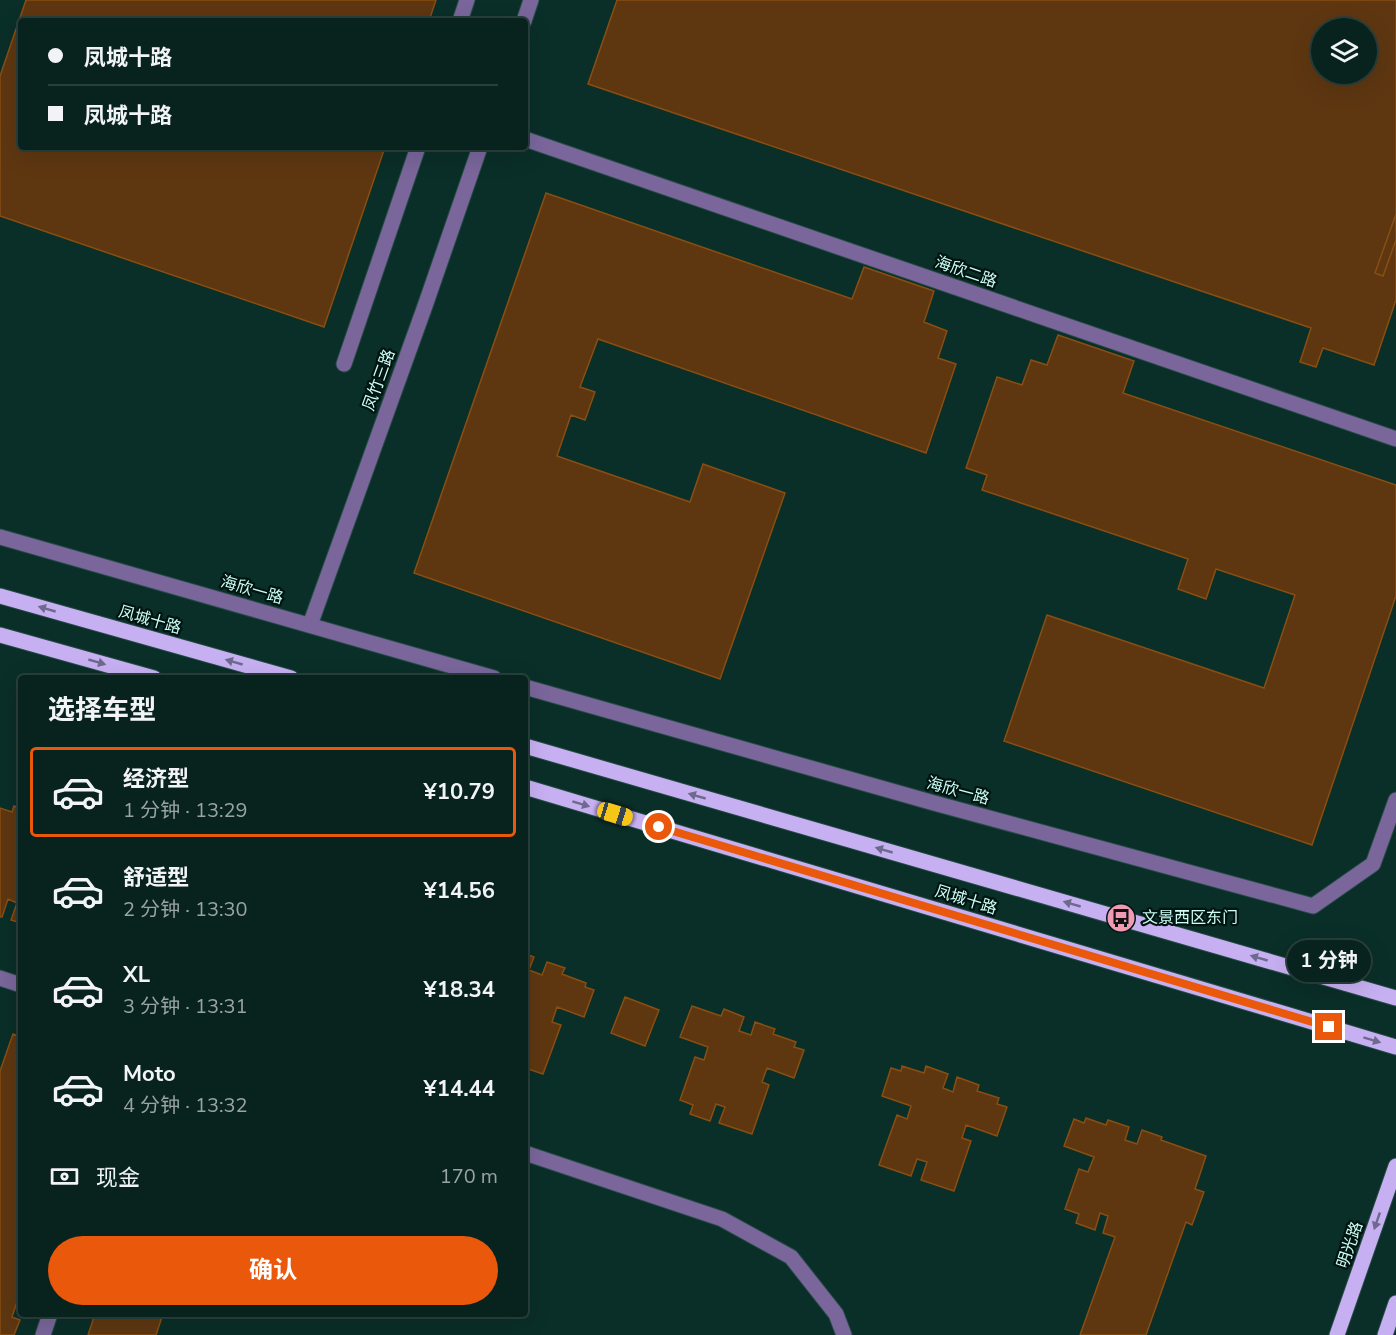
<!DOCTYPE html>
<html lang="zh">
<head>
<meta charset="utf-8">
<style>
  body { margin:0; font-family:"Nunito Sans","Noto Sans SC",sans-serif; background:#162f2b; color:#f1f3f6; height:100vh; display:flex; flex-direction:column; font-size:22px; white-space:nowrap }
  * { box-sizing:border-box; margin:0 }
  p { font-size:20px; color:#98a4a4 }
  .icon { flex:none; width:33px; height:33px; fill:none; stroke:currentColor; stroke-width:2; stroke-linecap:round; stroke-linejoin:round }
  .map { position:relative; flex:1; overflow:hidden }
  .panel { position:absolute; left:18px; top:675px; width:510px; height:642px; display:flex; flex-direction:column; background:#08221e; border-radius:6px; box-shadow:0 6px 24px #0002,0 0 0 2px #293f3c }
  .panel>* { flex:none }
  .top-card { position:absolute; left:18px; top:18px; width:510px; height:132px; border-radius:6px; box-shadow:0 6px 24px #0002,0 0 0 2px #293f3c; display:grid; align-content:center; height:132px; padding:0 30px; background:#08221e }
  .fabs { position:absolute; left:1311px; top:18px; display:grid; gap:12px }
  .fabs a { display:grid; place-items:center; width:66px; height:66px; border-radius:50%; background:#08221e; box-shadow:0 6px 24px #0002,0 0 0 2px #293f3c; font-size:30px }
  .end { position:absolute; width:27px; height:27px; margin:-14px; border:8px solid #ea580c; background:#fff; box-shadow:0 0 0 3px #fff }
  .from { border-radius:50% }
  .bubble { position:absolute; height:42px; border-radius:21px; background:#08221e; box-shadow:0 6px 24px #0002,0 0 0 2px #293f3c; font-size:20px; font-weight:700; line-height:42px; text-align:center }
  .car { position:absolute; width:18px; height:36px; margin:-18px -9px; border-radius:8px; box-shadow:0 0 4px 2px #0007; background:linear-gradient(#f5c518 24%,#345 0 40%,#f5c518 0 76%,#345 0 86%,#f5c518 0) }
  .top-card b { display:flex; align-items:center; gap:21px; height:57px; font-size:22px }
  .top-card b+b { border-top:2px solid #293f3c }
  .top-card i { width:15px; height:15px; background:#f1f3f6 }
  ul { padding:0; list-style:none }
  li { display:flex; align-items:center; gap:18px; height:90px; margin:0 12px 9px; padding:0 18px; border:3px solid transparent; border-radius:6px }
  li div { flex:1 }
  li b { display:block; font-size:22px }
  li em { font-style:normal; font-weight:700 }
  li.current { border-color:#ea580c }
  li>.icon { width:54px; height:54px; stroke-width:1.5 }
  h2 { padding:0 30px; font-size:27px; line-height:72px }
  .pay { display:flex; align-items:center; gap:15px; height:66px; padding:0 30px; font-size:22px }
  .pay p { margin-inline-start:auto }
  .cta { display:flex; gap:12px; margin-top:auto; padding:12px 30px }
  .cta a { flex:1; height:69px; border-radius:36px; background:#ea580c; color:#fff; font-size:24px; font-weight:700; line-height:69px; text-align:center }
  .map>svg:first-child { display:block }
</style>
</head>
<body>
<div class="map">
<svg width="1396" height="1335" viewBox="0 0 1396 1335">
  <rect width="100%" height="100%" fill="#0a2e28"/>
  <path fill="#5e3711" stroke="#884e12" stroke-width="1.5" fill-rule="evenodd" d="M26 0H436L429 21H21V147H385L324 327 0 216V76Z
    M617 0H1396V214L1375 273 1383 276 1396 240V300L1374 365 1323 348 1316 367 1300 362 1311 328 588 84ZM1322 28H1366V74H1322Z
    M546 193 852 299 864 267 934 291 924 322 947 331 938 358 956 364 926 453 598 339 580 387 595 392 585 420 571 415 557 456 690 502 703 464 785 493 720 679 414 573Z
    M1396 214V240L1383 276 1375 273Z
    M1058 335 1134 361 1123 393 1396 485V596L1312 845 1004 741 1047 615 1264 688 1295 595 1216 569 1206 599 1178 589 1188 559 982 490 987 475 966 468 997 377 1022 385 1031 360 1047 365Z
    M14 806 21 809V923L11 920 17 903 8 899 2 917H0V808L12 812Z
    M525 954 534 957 529 970 542 975 547 962 565 968 562 974 586 983 585 987 594 990 584 1017 557 1007 552 1022 561 1025 543 1074 525 1068Z
    M625 997 659 1010 645 1046 611 1033Z
    M692 1006 721 1016 724 1009 744 1017 739 1031 751 1035 755 1022 775 1029 773 1034 796 1042 794 1047 804 1050 794 1078 767 1068 762 1082 769 1085 752 1134 719 1123 725 1107 716 1104 710 1121 690 1114 693 1105 680 1100 695 1057 704 1060 708 1047 680 1037Z
    M13 1034 21 1037V1290L12 1317 20 1320 14 1335H0V1071Z
    M902 1066 924 1073 926 1066 948 1074 943 1088 953 1092 957 1077 979 1085 977 1091 999 1098 997 1104 1007 1107 997 1136 966 1125 962 1138 971 1141 954 1191 921 1180 927 1162 917 1159 911 1176 879 1165 897 1115 907 1119 911 1106 882 1096 891 1068 901 1071Z
    M1086 1118 1106 1125 1108 1120 1129 1127 1125 1140 1137 1144 1142 1130 1162 1137 1161 1140 1206 1156 1195 1189 1204 1192 1192 1225 1186 1222 1146 1335H1080L1115 1237 1103 1233 1108 1216 1100 1213 1095 1230 1076 1223 1079 1214 1065 1209 1079 1169 1088 1172 1094 1157 1064 1146 1074 1119 1084 1123Z
    M95 1314H163L156 1335H88Z"/>
  <g fill="none" stroke-linecap="round" stroke-linejoin="round">
    <g stroke="#254b45" stroke-width="17">
      <path id="minor" d="M460 21 467 0
        M524 21 531 0
        M525 139 1396 439
        M344 364 418 147
        M0 537 494 678
        M310 625 425 306 480 147
        M525 687 934 803 1313 906 1373 864 1396 800
        M0 978 21 985
        M525 1153 722 1219 791 1257 836 1314 844 1335
        M43 1335 50 1314"/>
    </g>
    <g stroke="#254b45" stroke-width="17">
      <path id="major" d="M0 596 291 678
        M0 635 154 678
        M525 746 1396 998
        M525 787 1396 1047
        M1337 1335 1396 1166
        M1385 1335 1396 1303"/>
    </g>
    <use href="#minor" stroke="#7a669b" stroke-width="15"/>
    <use href="#major" stroke="#c7b0f2" stroke-width="15"/>
  </g>
  <defs><path id="oneway-solid" d="M-6-.8H1V-3.2L6.5 0L1 3.2V.8H-6Z" transform="scale(1.5)"/></defs>
  <g fill="#6d6a8d">
    <use href="#oneway-solid" transform="translate(47 609) rotate(-164)"/>
    <use href="#oneway-solid" transform="translate(97 662) rotate(16)"/>
    <use href="#oneway-solid" transform="translate(234 662) rotate(-164)"/>
    <use href="#oneway-solid" transform="translate(697 796) rotate(-164)"/>
    <use href="#oneway-solid" transform="translate(581 804) rotate(17)"/>
    <use href="#oneway-solid" transform="translate(884 850) rotate(-164)"/>
    <use href="#oneway-solid" transform="translate(1072 904) rotate(-164)"/>
    <use href="#oneway-solid" transform="translate(1259 958) rotate(-164)"/>
    <use href="#oneway-solid" transform="translate(1372 1040) rotate(17)"/>
    <use href="#oneway-solid" transform="translate(1377 1221) rotate(109)"/>
  </g>
  <g fill="none" stroke-linecap="round" stroke-linejoin="round">
    <path stroke="#ea580c" stroke-width="8" d="M659 827 1329 1027"/>
  </g>
  <defs>
    <g id="bus-disc" transform="scale(1.5)"><circle r="9.5" fill="#f19ab4" stroke="#001411"/><path d="M-5-6H5V4H4V6H2V4H-2V6H-4V4H-5ZM-3.5-4V0h7V-4ZM-3.5 1.2v1.5H-2V1.2ZM2 1.2v1.5H3.5V1.2Z" fill="#111"/></g>
  </defs>
  <g fill-rule="evenodd">
    <use href="#bus-disc" x="1121" y="918"/>
  </g>
  <g text-anchor="middle" dominant-baseline="central" stroke-width="4.5" stroke-linejoin="round" paint-order="stroke">
    <g font-size="16" fill="#cdfef4" stroke="#001411">
      <text transform="translate(966 272) rotate(19)">海欣二路</text>
      <text transform="translate(379 380) rotate(-70)">凤竹三路</text>
      <text transform="translate(252 590) rotate(16)">海欣一路</text>
      <text transform="translate(150 620) rotate(16)">凤城十路</text>
      <text transform="translate(958 791) rotate(15)">海欣一路</text>
      <text transform="translate(966 900) rotate(17)">凤城十路</text>
      <text transform="translate(1350 1245) rotate(-71)">明光路</text>
    </g>
    <g font-size="16" fill="#cdfef4" stroke="#001411" text-anchor="start">
      <text x="1142" y="918">文景西区东门</text>
    </g>
  </g>
</svg>
<div class="fabs">
<a><svg class="icon" aria-label="layers" viewBox="0 0 24 24"><path d="M12 4l9 5-9 5-9-5zM3 14l9 5 9-5"/></svg></a>
</div>
<i class="end from" style="left:659px;top:827px"></i>
<i class="end" style="left:1329px;top:1027px"></i>
<div class="bubble" style="left:1287px;top:940px;width:84px">1 分钟</div>
<i class="car" style="left:615px;top:814px;rotate:107deg"></i>
<div class="top-card">
<b><i class="from"></i>凤城十路</b>
<b><i></i>凤城十路</b>
</div>
<section class="panel">
<h2>选择车型</h2>
<ul>
<li class="current"><svg class="icon" aria-label="car" viewBox="0 0 24 24"><path d="M5 17H2v-5l4-1 3-4h7l3 4 3 1v5h-3M9 17h6M6 11h13"/><circle cx="7" cy="17" r="2"/><circle cx="17" cy="17" r="2"/></svg><div><b>经济型</b><p>1 分钟 · 13:29</p></div><em>¥10.79</em></li>
<li><svg class="icon" aria-label="car" viewBox="0 0 24 24"><path d="M5 17H2v-5l4-1 3-4h7l3 4 3 1v5h-3M9 17h6M6 11h13"/><circle cx="7" cy="17" r="2"/><circle cx="17" cy="17" r="2"/></svg><div><b>舒适型</b><p>2 分钟 · 13:30</p></div><em>¥14.56</em></li>
<li><svg class="icon" aria-label="car" viewBox="0 0 24 24"><path d="M5 17H2v-5l4-1 3-4h7l3 4 3 1v5h-3M9 17h6M6 11h13"/><circle cx="7" cy="17" r="2"/><circle cx="17" cy="17" r="2"/></svg><div><b>XL</b><p>3 分钟 · 13:31</p></div><em>¥18.34</em></li>
<li><svg class="icon" aria-label="car" viewBox="0 0 24 24"><path d="M5 17H2v-5l4-1 3-4h7l3 4 3 1v5h-3M9 17h6M6 11h13"/><circle cx="7" cy="17" r="2"/><circle cx="17" cy="17" r="2"/></svg><div><b>Moto</b><p>4 分钟 · 13:32</p></div><em>¥14.44</em></li>
</ul>
<div class="pay"><svg class="icon" aria-label="cash" viewBox="0 0 24 24"><path d="M3 7h18v10H3z"/><circle cx="12" cy="12" r="2"/></svg>现金<p>170 m</p></div>
<div class="cta"><a>确认</a></div>
</section>
</div>
</body>
</html>
